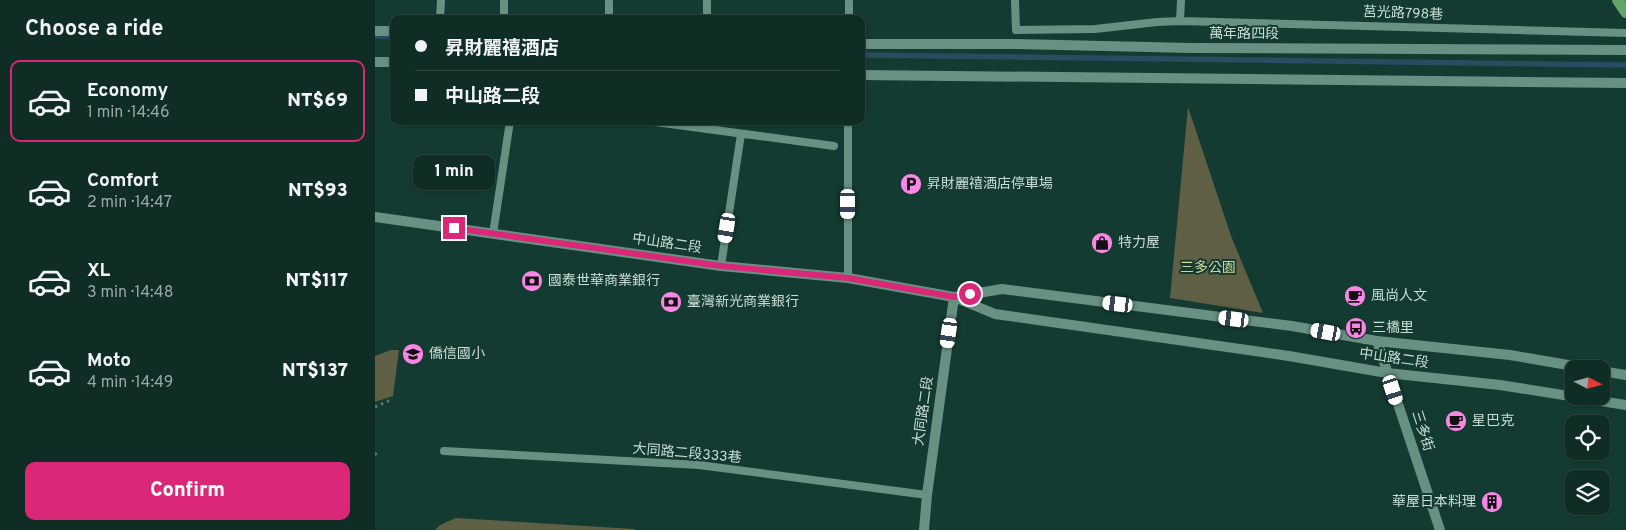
<!DOCTYPE html>
<html lang="en">
<head>
<meta charset="utf-8">
<style>
  body { margin:0; font-family:Overpass,"Noto Sans TC",sans-serif; background:#18342d; color:#f1f3f6; height:100vh; display:flex; flex-direction:column; font-size:19px; white-space:nowrap }
  * { box-sizing:border-box; margin:0 }
  p { font-size:16px; color:#9ba7a7 }
  .icon { flex:none; width:28px; height:28px; fill:none; stroke:currentColor; stroke-width:2; stroke-linecap:round; stroke-linejoin:round }
  .map { position:relative; flex:1; overflow:hidden }
  .side { display:flex; flex-direction:column; background:#0f2c25; width:375px }
  .side>* { flex:none }
  .banner { position:absolute; left:15px; top:15px; width:475px; height:110px; border-radius:10px; box-shadow:0 1px 4px #0004,0 0 0 1px #2f4842; display:grid; align-content:center; height:110px; padding:0 25px; background:#0f2c25 }
  .needle { width:32px; rotate:96deg }
  .buttons { position:absolute; left:1190px; top:360px; display:grid; gap:10px }
  .buttons a { display:grid; place-items:center; width:45px; height:45px; border-radius:10px; background:#0f2c25; box-shadow:0 1px 4px #0004,0 0 0 1px #2f4842; font-size:25px }
  .end { position:absolute; width:22px; height:22px; margin:-11px; border:6px solid #db2777; background:#fff; box-shadow:0 0 0 2px #fff }
  .from { border-radius:50% }
  .bubble { position:absolute; height:35px; border-radius:10px; background:#0f2c25; box-shadow:0 1px 4px #0004,0 0 0 1px #2f4842; font-size:16px; font-weight:800; line-height:35px; text-align:center }
  .car { position:absolute; width:15px; height:30px; margin:-15px -8px; border-radius:6px; box-shadow:0 0 4px 1px #0007; background:linear-gradient(#fff 24%,#345 0 40%,#fff 0 76%,#345 0 86%,#fff 0) }
  .banner b { display:flex; align-items:center; gap:18px; height:48px; font-size:19px }
  .banner b+b { border-top:1px solid #2f4842 }
  .banner i { width:12px; height:12px; background:#f1f3f6 }
  ul { padding:0; list-style:none }
  li { display:flex; align-items:center; gap:15px; height:82px; margin:0 10px 8px; padding:0 15px; border:2px solid transparent; border-radius:10px }
  li div { flex:1 }
  li b { display:block; font-size:19px }
  li em { font-style:normal; font-weight:800 }
  li.selected { border-color:#db2777 }
  li>.icon { width:45px; height:45px; stroke-width:1.5 }
  h2 { padding:0 25px; font-size:22px; line-height:60px }
  .action { display:flex; gap:10px; margin-top:auto; padding:10px 25px }
  .action a { flex:1; height:58px; border-radius:10px; background:#db2777; color:#fff; font-size:20px; font-weight:800; line-height:58px; text-align:center }
  main { display:flex; flex:1; min-height:0 }
  .map>svg:first-child { display:block }
</style>
</head>
<body>
<main>
<section class="side">
<h2>Choose a ride</h2>
<ul>
<li class="selected"><svg class="icon" aria-label="car" viewBox="0 0 24 24"><path d="M5 17H2v-5l4-1 3-4h7l3 4 3 1v5h-3M9 17h6M6 11h13"/><circle cx="7" cy="17" r="2"/><circle cx="17" cy="17" r="2"/></svg><div><b>Economy</b><p>1 min · 14:46</p></div><em>NT$69</em></li>
<li><svg class="icon" aria-label="car" viewBox="0 0 24 24"><path d="M5 17H2v-5l4-1 3-4h7l3 4 3 1v5h-3M9 17h6M6 11h13"/><circle cx="7" cy="17" r="2"/><circle cx="17" cy="17" r="2"/></svg><div><b>Comfort</b><p>2 min · 14:47</p></div><em>NT$93</em></li>
<li><svg class="icon" aria-label="car" viewBox="0 0 24 24"><path d="M5 17H2v-5l4-1 3-4h7l3 4 3 1v5h-3M9 17h6M6 11h13"/><circle cx="7" cy="17" r="2"/><circle cx="17" cy="17" r="2"/></svg><div><b>XL</b><p>3 min · 14:48</p></div><em>NT$117</em></li>
<li><svg class="icon" aria-label="car" viewBox="0 0 24 24"><path d="M5 17H2v-5l4-1 3-4h7l3 4 3 1v5h-3M9 17h6M6 11h13"/><circle cx="7" cy="17" r="2"/><circle cx="17" cy="17" r="2"/></svg><div><b>Moto</b><p>4 min · 14:49</p></div><em>NT$137</em></li>
</ul>
<div class="action"><a>Confirm</a></div>
</section>
<div class="map">
<svg width="1251" height="530" viewBox="0 0 1251 530">
  <rect width="100%" height="100%" fill="#143b31"/>
  <path fill="#5e5f45" d="M813 107 856 236 888 313 795 298Z
    M16 350H24L18 396 0 402V356Z
    M81 518 259 529 261 530H60L65 525Z"/>
  <g fill="none" stroke-linecap="round" stroke-linejoin="round">
    <path stroke="#2a4b60" stroke-width="5.5" d="M0 36 19 37
      M486 55 1251 65"/>
    <path stroke="#5a7a71" stroke-width="3" stroke-dasharray="2.5 4" stroke-linecap="butt" d="M0 407 18 399
      M0 453 2 456"/>
    <path stroke="#689083" stroke-width="8" d="M332 0V19
      M640 0 641 30 720 29 782 22 805 21 1251 33
      M65 19 66 0
      M129 19V0
      M234 19V0
      M474 19V0
      M805 21 806 0
      M273 121 459 146
      M473 121V278
      M118 234 135 121
      M346 266 366 134
      M69 451 324 465 552 495"/>
    <path stroke="#689083" stroke-width="10" d="M0 31H19
      M486 44H639L816 48 1251 50
      M0 62H19
      M486 75 1251 83
      M1002 341 1065 530
      M549 530 552 495 579 297"/>
    <path stroke="#689083" stroke-width="10" d="M0 217 346 266 473 278 579 297 620 314 914 356 1012 373 1125 385 1251 405
      M580 297 627 289 917 326 1002 341 1135 355 1216 369
      M1226 371 1251 375"/>
    <path stroke="#64a467" stroke-width="12" d="M1243 0 1251 12"/>
  </g>
  <g fill="none" stroke-linecap="round" stroke-linejoin="round">
    <path stroke="#db2777" stroke-width="6" d="M79 228 346 266 473 278 579 297 595 294"/>
  </g>
  <defs>
    <g id="parking-disc" transform="scale(1.125)"><circle r="9.5" fill="#fa87e6" stroke="#143b31"/><path d="M-3.5-5.5H1a3.5 3.5 0 0 1 0 7H-1V5.5H-3.5ZM-1-3.4V-.6H.8a1.4 1.4 0 0 0 0-2.8Z" fill="#111"/></g>
    <g id="shop-disc" transform="scale(1.125)"><circle r="9.5" fill="#fa87e6" stroke="#143b31"/><path d="M-5-2.5h2.3a2.7 3.5 0 0 1 5.4 0H5L5.5 6h-11ZM-1.5-2.5h3a1.5 2.3 0 0 0-3 0Z" fill="#111"/></g>
    <g id="bank-disc" transform="scale(1.125)"><circle r="9.5" fill="#fa87e6" stroke="#143b31"/><path d="M-6-4H6V4H-6ZM0-2.3a2.3 2.3 0 1 0 0 4.6a2.3 2.3 0 1 0 0-4.6Z" fill="#111"/></g>
    <g id="cafe-disc" transform="scale(1.125)"><circle r="9.5" fill="#fa87e6" stroke="#143b31"/><path d="M-5.5-4.5H6V0H3Q3 3.5 0 3.5H-2.5Q-5.5 3.5-5.5 0ZM3-3.2v2h1.7v-2ZM-6 4.5H4V6H-6Z" fill="#111"/></g>
    <g id="bus-disc" transform="scale(1.125)"><circle r="9.5" fill="#fa87e6" stroke="#143b31"/><path d="M-5-6H5V4H4V6H2V4H-2V6H-4V4H-5ZM-3.5-4V0h7V-4ZM-3.5 1.2v1.5H-2V1.2ZM2 1.2v1.5H3.5V1.2Z" fill="#111"/></g>
    <g id="school-disc" transform="scale(1.125)"><circle r="9.5" fill="#fa87e6" stroke="#143b31"/><path d="M0-5L7-2L0 1L-7-2ZM-4 1L0 2.5L4 1V4Q0 6-4 4Z" fill="#111"/></g>
    <g id="building-disc" transform="scale(1.125)"><circle r="9.5" fill="#fa87e6" stroke="#143b31"/><path d="M-4-6H4V6H1V3H-1V6H-4ZM-2.5-4.3h1.7v1.8h-1.7ZM.8-4.3h1.7v1.8H.8ZM-2.5-1h1.7V.8h-1.7ZM.8-1h1.7V.8H.8Z" fill="#111"/></g>
  </defs>
  <g fill-rule="evenodd">
    <use href="#parking-disc" x="536" y="184"/>
    <use href="#shop-disc" x="727" y="243"/>
    <use href="#bank-disc" x="157" y="281"/>
    <use href="#cafe-disc" x="980" y="296"/>
    <use href="#bank-disc" x="296" y="302"/>
    <use href="#bus-disc" x="981" y="328"/>
    <use href="#school-disc" x="38" y="354"/>
    <use href="#cafe-disc" x="1081" y="421"/>
    <use href="#building-disc" x="1117" y="502"/>
  </g>
  <g text-anchor="middle" dominant-baseline="central" stroke-width="4" stroke-linejoin="round" paint-order="stroke">
    <g font-size="14" fill="#c8ddd6" stroke="#143b31">
      <text transform="translate(1028 14) rotate(2)">莒光路798巷</text>
      <text x="869" y="34">萬年路四段</text>
      <text transform="translate(292 244) rotate(8)">中山路二段</text>
      <text transform="translate(1019 359) rotate(8)">中山路二段</text>
      <text transform="translate(549 411) rotate(-82)">大同路二段</text>
      <text transform="translate(1047 431) rotate(72)">三多街</text>
      <text transform="translate(312 454) rotate(5)">大同路二段333巷</text>
    </g>
    <g font-size="14" fill="#c8ddd6" stroke="#143b31" text-anchor="start">
      <text x="552" y="184">昇財麗禧酒店停車場</text>
      <text x="743" y="243">特力屋</text>
      <text x="173" y="281">國泰世華商業銀行</text>
      <text x="996" y="296">風尚人文</text>
      <text x="312" y="302">臺灣新光商業銀行</text>
      <text x="997" y="328">三橋里</text>
      <text x="54" y="354">僑信國小</text>
      <text x="1097" y="421">星巴克</text>
      <text x="1101" y="502" text-anchor="end">華屋日本料理</text>
    </g>
    <g font-size="14" fill="#d5d696" stroke="#143b31">
      <text x="833" y="268">三多公園</text>
    </g>
  </g>
</svg>
<div class="buttons">
<a><svg class="needle" viewBox="-14 -14 28 28"><path d="M0-13l5 13h-10z" fill="#e53935"/><path d="M0 13l5-13h-10z" fill="#9ba7a7"/></svg></a>
<a><svg class="icon" aria-label="locate" viewBox="0 0 24 24"><circle cx="12" cy="12" r="6"/><path d="M12 2v4M12 18v4M2 12h4M18 12h4"/></svg></a>
<a><svg class="icon" aria-label="layers" viewBox="0 0 24 24"><path d="M12 4l9 5-9 5-9-5zM3 14l9 5 9-5"/></svg></a>
</div>
<i class="end from" style="left:595px;top:294px"></i>
<i class="end" style="left:79px;top:228px"></i>
<div class="bubble" style="left:38px;top:155px;width:82px">1 min</div>
<i class="car" style="left:473px;top:204px;rotate:180deg"></i>
<i class="car" style="left:352px;top:228px;rotate:189deg"></i>
<i class="car" style="left:743px;top:304px;rotate:277deg"></i>
<i class="car" style="left:859px;top:319px;rotate:277deg"></i>
<i class="car" style="left:951px;top:332px;rotate:280deg"></i>
<i class="car" style="left:574px;top:333px;rotate:188deg"></i>
<i class="car" style="left:1018px;top:390px;rotate:162deg"></i>
<div class="banner">
<b><i class="from"></i>昇財麗禧酒店</b>
<b><i></i>中山路二段</b>
</div>
</div>
</main>
</body>
</html>
